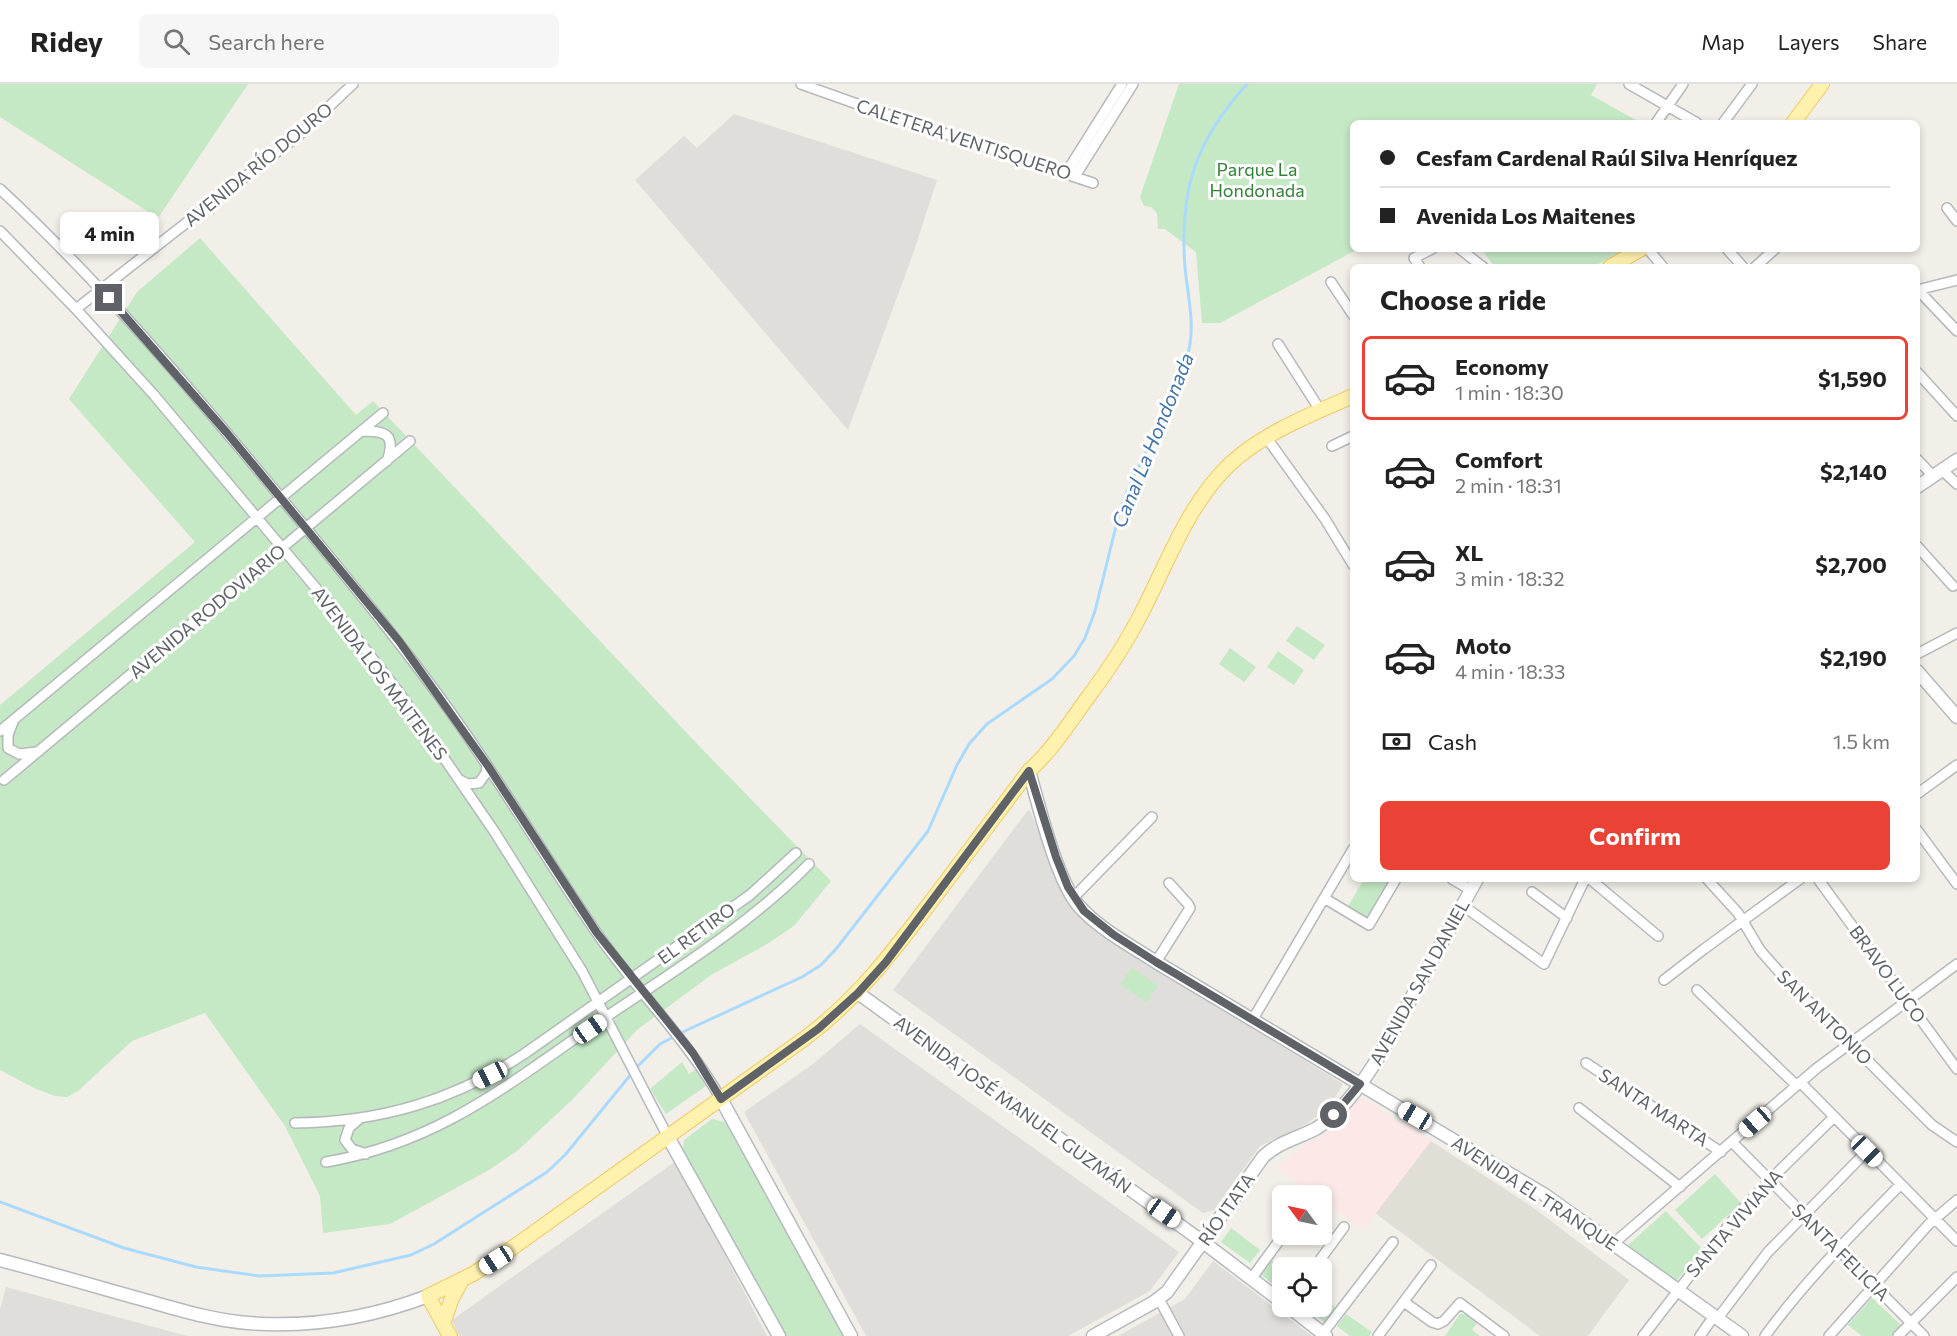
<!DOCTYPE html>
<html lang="en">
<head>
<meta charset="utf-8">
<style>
  body { margin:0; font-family:Commissioner,sans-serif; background:#f6f6f6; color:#222; height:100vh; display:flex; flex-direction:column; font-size:22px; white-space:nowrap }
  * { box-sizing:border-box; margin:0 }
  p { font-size:20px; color:#767676 }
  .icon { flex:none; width:33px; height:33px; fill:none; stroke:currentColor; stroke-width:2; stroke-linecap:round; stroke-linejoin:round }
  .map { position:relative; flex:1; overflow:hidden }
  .details { position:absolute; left:1350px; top:180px; width:570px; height:618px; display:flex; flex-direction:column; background:#fff; border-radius:9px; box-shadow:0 3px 9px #0003 }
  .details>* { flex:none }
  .banner { position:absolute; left:1350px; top:36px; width:570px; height:132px; border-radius:9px; box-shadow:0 3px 9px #0003; display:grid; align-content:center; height:132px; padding:0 30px; background:#fff }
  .needle { width:39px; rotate:303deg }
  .buttons { position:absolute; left:1272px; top:1101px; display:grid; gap:12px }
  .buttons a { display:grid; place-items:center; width:60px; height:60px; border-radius:9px; background:#fff; box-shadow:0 3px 9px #0003; font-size:30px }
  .end { position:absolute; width:27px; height:27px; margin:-14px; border:8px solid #5f6368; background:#fff; box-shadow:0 0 0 3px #fff }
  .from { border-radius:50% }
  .bubble { position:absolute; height:42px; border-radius:9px; background:#fff; box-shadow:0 3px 9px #0003; font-size:20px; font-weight:700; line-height:42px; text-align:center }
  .car { position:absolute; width:18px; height:36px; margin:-18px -9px; border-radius:8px; box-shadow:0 0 4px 2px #0007; background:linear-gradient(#fff 24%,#345 0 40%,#fff 0 76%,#345 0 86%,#fff 0) }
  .banner b { display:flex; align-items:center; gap:21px; height:57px; font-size:22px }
  .banner b+b { border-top:2px solid #e0e0e0 }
  .banner i { width:15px; height:15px; background:#222 }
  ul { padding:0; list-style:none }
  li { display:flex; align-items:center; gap:18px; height:84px; margin:0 12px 9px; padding:0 18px; border:3px solid transparent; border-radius:9px }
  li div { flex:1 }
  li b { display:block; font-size:22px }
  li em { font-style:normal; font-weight:700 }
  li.current { border-color:#ea4335 }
  li>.icon { width:54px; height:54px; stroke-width:1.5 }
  h2 { padding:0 30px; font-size:27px; line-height:72px }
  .pay { display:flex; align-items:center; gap:15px; height:66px; padding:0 30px; font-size:22px }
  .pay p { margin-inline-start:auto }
  .action { display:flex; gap:12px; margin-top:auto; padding:12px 30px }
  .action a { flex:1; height:69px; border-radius:9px; background:#ea4335; color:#fff; font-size:24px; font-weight:700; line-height:69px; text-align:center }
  header { display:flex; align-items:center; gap:36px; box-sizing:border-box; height:84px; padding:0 30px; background:#fff; border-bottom:2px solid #e0e0e0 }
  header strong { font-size:28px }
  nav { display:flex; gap:33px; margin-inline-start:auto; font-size:21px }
  .search { width:420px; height:54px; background:#f6f6f6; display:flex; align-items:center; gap:15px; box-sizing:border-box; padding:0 21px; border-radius:9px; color:#767676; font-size:22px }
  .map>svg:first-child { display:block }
</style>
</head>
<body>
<header>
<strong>Ridey</strong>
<div class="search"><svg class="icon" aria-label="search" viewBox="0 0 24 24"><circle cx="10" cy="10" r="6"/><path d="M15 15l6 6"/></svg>Search here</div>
<nav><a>Map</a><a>Layers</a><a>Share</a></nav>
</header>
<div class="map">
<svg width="1957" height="1252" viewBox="0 0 1957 1252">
  <rect width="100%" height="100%" fill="#f1efe8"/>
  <path fill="#e0deda" d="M734 30 937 96 913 170 848 346 635 96 684 52 697 64Z
    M1028 726 1030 727 1072 824 1104 851 1173 896 1343 1000 1328 1025 1305 1041 1260 1062 1214 1126 1203 1129 893 906Z
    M860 940 1179 1168 1150 1207 1068 1252H866L744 1028 813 980Z
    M676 1077 767 1252H459L452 1236Z
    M1213 1177 1312 1252H1118L1185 1215Z
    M6 1203 176 1249 188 1252H0V1225Z"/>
  <path fill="#e1ded6" d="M1431 1057 1531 1122 1629 1196 1588 1252H1540L1375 1129Z"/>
  <path fill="#fce8e6" d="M1360 1013 1431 1057 1363 1146 1322 1116V1112L1315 1111 1276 1083 1338 1036Z"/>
  <path fill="#c5e8c5" d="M0 0H248L158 134 0 33Z
    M1179 0H1597L1591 11 1641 39H1353V165H1358L1220 239H1202L1196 168 1165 145H1158L1157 129 1151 123 1144 122 1140 113Z
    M200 154 356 331 373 317 702 665 831 797 794 842 767 860 711 891 637 946 572 1016 517 1067 489 1086 390 1140 323 1149 320 1112 285 1042 205 929 132 957 78 1007 67 1013 55 1012 34 1004 0 986V621L195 458 69 315 137 208Z
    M1481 165H1625L1593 183H1495Z
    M1297 542 1325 561 1314 576 1286 557Z
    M1230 564 1256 583 1244 598 1219 580Z
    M1278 567 1304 586 1294 601 1267 583Z
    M1364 795H1393L1368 838 1347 824Z
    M1132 883 1158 902 1146 918 1120 900Z
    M682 978 689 990 696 985 706 1002 666 1030 650 1005Z
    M712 1035 725 1038 731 1045 845 1252H785L683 1066 684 1056Z
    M1715 1090 1741 1119 1702 1155 1675 1126Z
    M1666 1127 1703 1166 1675 1198 1627 1162Z
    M1231 1144 1260 1166 1250 1179 1221 1158Z
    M1271 1176 1282 1185V1207L1260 1190Z
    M1322 1212 1336 1224 1324 1238 1306 1223 1322 1222Z
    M1872 1214 1901 1241 1892 1252H1862L1848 1241Z
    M1346 1230 1372 1248 1369 1252H1350L1337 1242Z
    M1460 1230H1465L1477 1239 1472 1246 1480 1252H1445Z"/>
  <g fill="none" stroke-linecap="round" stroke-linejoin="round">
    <path stroke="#aadaff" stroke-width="3" d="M636 984 660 960 687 946 802 893 821 881 836 865 928 747 957 681 969 660 987 640 1052 595 1074 572 1085 554 1095 527 1120 426 1126 410C1146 363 1182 310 1190 260 1194 235 1187 207 1185 183 1179 106 1195 58 1247 0
      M0 1118 124 1164 196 1183 259 1192 333 1189 411 1171 434 1160 547 1088 565 1071 632 989"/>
    <g stroke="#b5b8bc" stroke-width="12">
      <path id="street" d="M801 0 874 26 1093 99
        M1629 0 1697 39
        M1656 39 1683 0
        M1723 39 1752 0
        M1066 89 1122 0
        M1075 92 1133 0
        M0 105C97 195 183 296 268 398 333 477 398 554 457 637 504 704 546 774 592 842 632 902 685 952 721 1015
        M1947 124 1957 137
        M0 147 76 225 154 311 336 528 398 607 494 747 582 887 668 1053
        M1460 165 1483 183
        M1648 165 1663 183
        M1727 165 1743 183
        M1420 183 1414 174 1432 165
        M1755 183 1775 165
        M1331 198 1353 231
        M1917 206 1957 196
        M1918 206 1957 247
        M76 225 300 50 353 0
        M1278 260 1320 326
        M1917 288 1957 332
        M361 347C384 347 397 349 387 377
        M1266 353 1325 435 1353 481
        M1332 362 1353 352
        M1917 375 1933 392
        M1942 386 1957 400
        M1917 462 1953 502
        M1917 570 1957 549
        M13 638 8 651V664L19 670 37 668
        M0 647 383 329
        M4 696 410 357
        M460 696 468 700 479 699 486 689 487 682
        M1917 710 1957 681
        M1917 746 1957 800
        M1452 795 1471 806
        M1590 795 1658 852
        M1707 795 1738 829 1760 866 1782 891 1932 1041 1957 1058
        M1818 795 1957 985
        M1532 808 1567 834
        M1073 814 1152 733
        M1324 814 1369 841 1396 795
        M1462 821 1544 880 1585 795
        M1156 878 1190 824 1188 820 1169 799
        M1664 896 1704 865 1800 795
        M1697 906 1796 1001
        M1253 935 1353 765
        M1586 979 1721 1068
        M1800 998 1957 1157
        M1579 1024 1680 1103
        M358 1036 349 1044 345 1056 352 1065 366 1070
        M295 1039C380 1038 453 1017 524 970L750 811 796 769
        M1732 1058 1924 1252
        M326 1078C442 1058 512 997 606 933 676 886 750 840 809 780
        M1614 1159 1817 984 1957 880
        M1314 1184 1344 1143
        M1251 1195 1284 1150
        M1159 1215 1179 1252
        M1404 1218 1432 1238 1438 1240 1444 1237 1460 1219 1504 1252
        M1718 1234 1768 1168 1867 1067
        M1323 1249 1393 1158
        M1378 1252 1431 1181
        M1643 1252 1736 1132 1770 1096 1834 1033
        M1700 1252 1714 1232
        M1765 1252C1805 1197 1853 1149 1900 1101
        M1829 1252 1929 1140 1957 1116
        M1898 1252 1957 1193"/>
    </g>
    <g stroke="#b6babf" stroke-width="15">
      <path id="secondary" d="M1917 403 1957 376
        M1917 587 1957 633
        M1029 687C1039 722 1056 794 1078 821 1099 845 1130 861 1156 878L1545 1111 1742 1252
        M858 909 1203 1158 1282 1218
        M721 1015 851 1252
        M668 1053 779 1252
        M0 1176C46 1188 91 1201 137 1214 174 1224 210 1236 248 1239 310 1244 370 1234 428 1212
        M1288 1222 1326 1252
        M1093 1252 1154 1218 1167 1208 1263 1073C1278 1058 1299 1054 1317 1044 1343 1028 1366 994 1381 969L1477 795"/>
    </g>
    <g stroke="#f2c960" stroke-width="16">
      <path id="primary" d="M1793 39 1822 0
        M1610 183 1641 165
        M443 1240 452 1214 462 1196
        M450 1252 428 1212 473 1190 508 1167 804 955C859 914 895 865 936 811 967 770 998 728 1029 687 1052 666 1068 641 1086 616 1107 588 1126 560 1142 528 1168 478 1188 420 1230 380 1265 348 1310 331 1353 312"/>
    </g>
    <use href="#street" stroke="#fff" stroke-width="9"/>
    <use href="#secondary" stroke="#fff" stroke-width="12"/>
    <use href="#primary" stroke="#fff2af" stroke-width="14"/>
  </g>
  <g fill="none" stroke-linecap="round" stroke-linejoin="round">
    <path stroke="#5f6368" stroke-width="8" d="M109 214 227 349 399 557 488 682 597 849 693 969 721 1015 818 945 858 909 886 878 1029 687 1056 773 1068 803 1084 827 1114 851 1156 878 1360 1000 1334 1031"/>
  </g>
  <g text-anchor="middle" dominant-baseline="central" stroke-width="6" stroke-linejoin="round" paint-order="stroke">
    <g font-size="18" fill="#5f6368" stroke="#fff">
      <text transform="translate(964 55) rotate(18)">CALETERA VENTISQUERO</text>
      <text transform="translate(258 80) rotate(-39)">AVENIDA RÍO DOURO</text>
      <text transform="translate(207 527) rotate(-40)">AVENIDA RODOVIARIO</text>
      <text transform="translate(380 589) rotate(53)">AVENIDA LOS MAITENES</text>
      <text transform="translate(696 849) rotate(-36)">EL RETIRO</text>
      <text transform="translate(1888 890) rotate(54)">BRAVO LUCO</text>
      <text transform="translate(1419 898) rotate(-61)">AVENIDA SAN DANIEL</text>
      <text transform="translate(1825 933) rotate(45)">SAN ANTONIO</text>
      <text transform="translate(1013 1020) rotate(36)">AVENIDA JOSÉ MANUEL GUZMÁN</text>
      <text transform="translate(1654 1023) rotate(33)">SANTA MARTA</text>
      <text transform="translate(1535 1109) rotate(33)">AVENIDA EL TRANQUE</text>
      <text transform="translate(1226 1125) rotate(-55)">RÍO ITATA</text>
      <text transform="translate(1734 1139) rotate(-49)">SANTA VIVIANA</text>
      <text transform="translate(1841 1168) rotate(45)">SANTA FELICIA</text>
    </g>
    <g font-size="18" fill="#348238" stroke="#fff">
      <text x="1257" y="85">Parque La<tspan x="1257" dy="21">Hondonada</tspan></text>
    </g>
    <g font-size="20" font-style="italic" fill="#4174aa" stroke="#fff">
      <text transform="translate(1152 356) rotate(-68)">Canal La Hondonada</text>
    </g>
  </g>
</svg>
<div class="buttons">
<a><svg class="needle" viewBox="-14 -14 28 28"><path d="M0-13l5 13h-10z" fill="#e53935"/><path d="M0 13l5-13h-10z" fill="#767676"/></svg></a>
<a><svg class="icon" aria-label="locate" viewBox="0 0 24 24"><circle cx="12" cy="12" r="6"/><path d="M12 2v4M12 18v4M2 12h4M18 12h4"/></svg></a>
</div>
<i class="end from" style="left:1334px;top:1031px"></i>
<i class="end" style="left:109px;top:214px"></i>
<div class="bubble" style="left:60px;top:128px;width:99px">4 min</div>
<i class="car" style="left:590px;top:945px;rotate:55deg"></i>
<i class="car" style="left:490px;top:991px;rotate:243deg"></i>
<i class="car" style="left:1415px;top:1032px;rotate:300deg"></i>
<i class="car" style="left:1755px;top:1038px;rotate:229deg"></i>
<i class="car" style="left:1867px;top:1067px;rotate:135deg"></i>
<i class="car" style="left:1164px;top:1129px;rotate:125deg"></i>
<i class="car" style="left:496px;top:1176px;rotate:237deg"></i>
<div class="banner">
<b><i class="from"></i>Cesfam Cardenal Raúl Silva Henríquez</b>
<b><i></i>Avenida Los Maitenes</b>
</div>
<section class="details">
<h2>Choose a ride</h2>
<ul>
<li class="current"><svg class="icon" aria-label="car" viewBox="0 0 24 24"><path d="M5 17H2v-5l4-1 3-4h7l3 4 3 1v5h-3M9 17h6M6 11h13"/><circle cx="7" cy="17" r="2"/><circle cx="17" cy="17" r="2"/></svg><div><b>Economy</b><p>1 min · 18:30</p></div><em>$1,590</em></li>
<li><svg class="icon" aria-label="car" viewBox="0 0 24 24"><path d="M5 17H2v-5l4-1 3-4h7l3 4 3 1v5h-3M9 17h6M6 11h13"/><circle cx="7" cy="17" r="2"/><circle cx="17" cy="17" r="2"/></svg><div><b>Comfort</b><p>2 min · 18:31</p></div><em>$2,140</em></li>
<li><svg class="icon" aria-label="car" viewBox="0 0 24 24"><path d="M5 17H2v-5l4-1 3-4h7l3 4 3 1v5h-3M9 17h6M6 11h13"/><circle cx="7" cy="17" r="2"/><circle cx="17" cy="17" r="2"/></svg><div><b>XL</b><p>3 min · 18:32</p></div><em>$2,700</em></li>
<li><svg class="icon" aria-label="car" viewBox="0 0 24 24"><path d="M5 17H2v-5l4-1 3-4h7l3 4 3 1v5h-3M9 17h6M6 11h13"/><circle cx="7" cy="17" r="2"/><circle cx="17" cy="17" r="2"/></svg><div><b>Moto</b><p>4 min · 18:33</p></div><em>$2,190</em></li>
</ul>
<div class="pay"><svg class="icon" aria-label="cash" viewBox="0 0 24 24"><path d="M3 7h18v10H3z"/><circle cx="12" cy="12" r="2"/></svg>Cash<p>1.5 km</p></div>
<div class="action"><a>Confirm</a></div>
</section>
</div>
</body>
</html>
